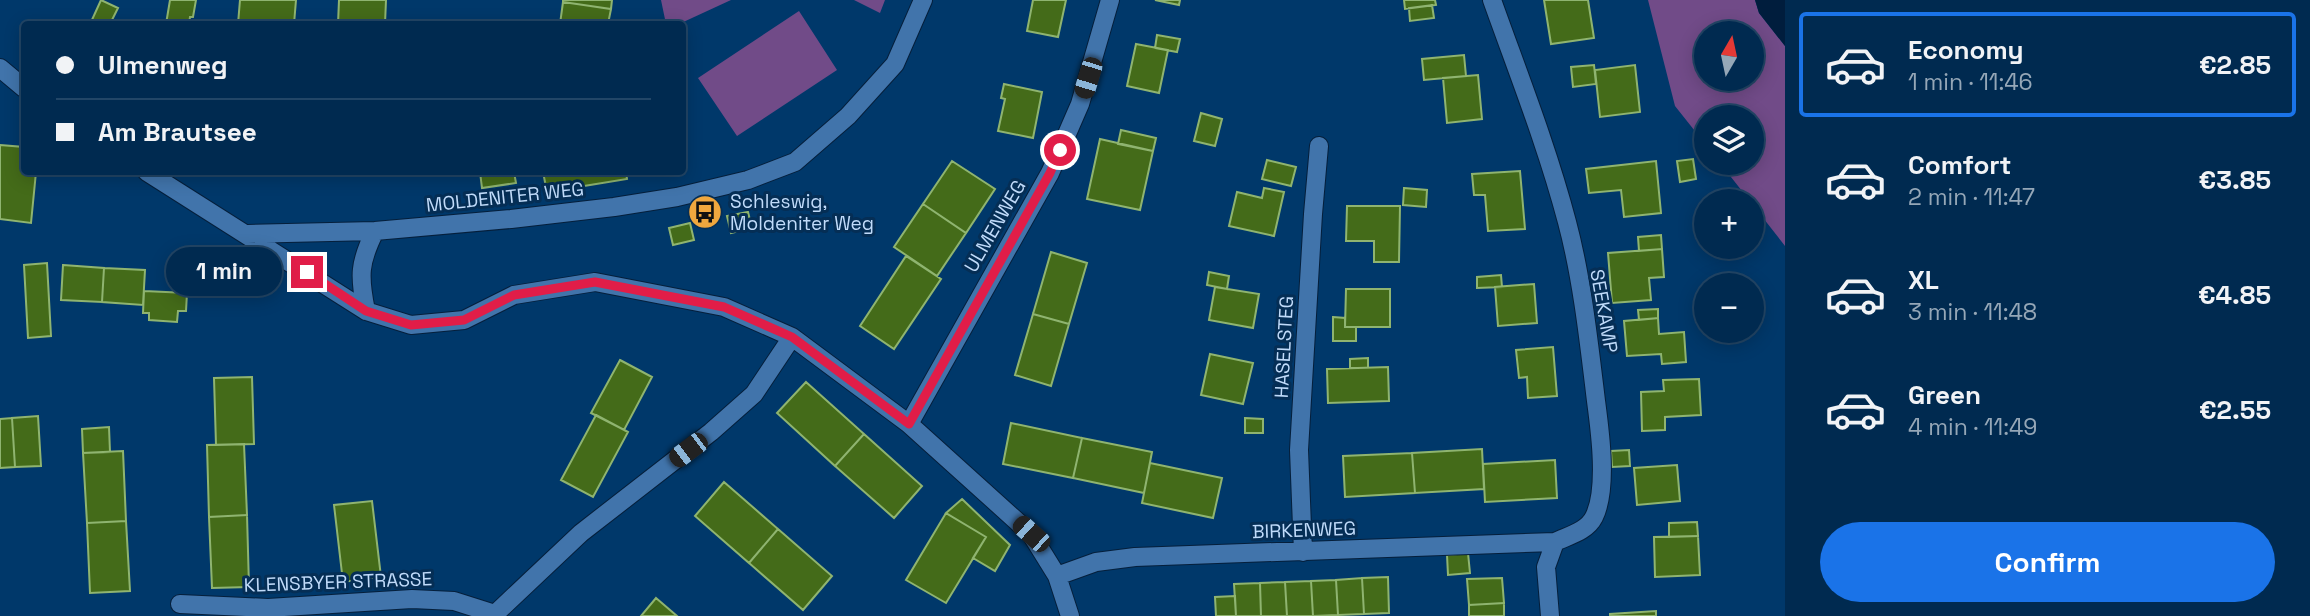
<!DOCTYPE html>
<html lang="en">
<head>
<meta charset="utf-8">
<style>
  body { margin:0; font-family:"Space Grotesk",sans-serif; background:#0e365a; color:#f1f3f6; height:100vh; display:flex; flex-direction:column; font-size:26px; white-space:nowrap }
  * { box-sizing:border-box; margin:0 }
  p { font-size:23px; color:#95a7b7 }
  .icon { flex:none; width:38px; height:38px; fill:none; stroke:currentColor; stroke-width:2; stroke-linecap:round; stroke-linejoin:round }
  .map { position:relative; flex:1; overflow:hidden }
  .sheet { display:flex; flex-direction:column; background:#002a50; width:525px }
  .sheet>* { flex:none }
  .top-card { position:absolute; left:21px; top:21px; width:665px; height:154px; border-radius:7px; box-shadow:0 4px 18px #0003,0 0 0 2px #224667; display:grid; align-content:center; height:154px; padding:0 35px; background:#002a50 }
  .needle { width:46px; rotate:9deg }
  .buttons { position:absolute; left:1694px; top:21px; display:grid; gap:14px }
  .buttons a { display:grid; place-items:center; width:70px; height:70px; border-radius:50%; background:#002a50; box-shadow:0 4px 18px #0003,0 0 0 2px #224667; font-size:35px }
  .end { position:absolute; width:32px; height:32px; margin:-16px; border:9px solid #e11d48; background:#fff; box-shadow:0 0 0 4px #fff }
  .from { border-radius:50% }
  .bubble { position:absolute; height:49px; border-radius:24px; background:#002a50; box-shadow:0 4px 18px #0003,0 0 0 2px #224667; font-size:23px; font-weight:700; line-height:49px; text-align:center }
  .car { position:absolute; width:21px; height:42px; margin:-21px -10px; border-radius:9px; box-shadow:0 0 5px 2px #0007; background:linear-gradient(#222 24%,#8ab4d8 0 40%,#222 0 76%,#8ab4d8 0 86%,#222 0) }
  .top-card b { display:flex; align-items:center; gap:24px; height:66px; font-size:26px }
  .top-card b+b { border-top:2px solid #224667 }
  .top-card i { width:18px; height:18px; background:#f1f3f6 }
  ul { padding:12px 0 0; list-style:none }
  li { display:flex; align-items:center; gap:21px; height:105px; margin:0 14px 10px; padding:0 21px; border:4px solid transparent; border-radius:7px }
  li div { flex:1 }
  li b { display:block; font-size:26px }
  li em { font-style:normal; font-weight:700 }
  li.current { border-color:#1a73e8 }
  li>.icon { width:63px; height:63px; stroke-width:1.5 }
  .primary-button { display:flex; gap:14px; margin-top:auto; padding:14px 35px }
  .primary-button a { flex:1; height:80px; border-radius:42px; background:#1a73e8; color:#fff; font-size:28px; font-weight:700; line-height:80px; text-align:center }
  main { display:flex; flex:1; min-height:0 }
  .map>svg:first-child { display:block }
</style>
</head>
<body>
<main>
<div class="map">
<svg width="1785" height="616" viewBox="0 0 1785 616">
  <rect width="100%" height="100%" fill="#00386a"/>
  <path fill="#714b88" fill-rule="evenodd" d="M661 0H731L679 24H666Z
    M854 0H885L880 13Z
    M1648 0H1755L1759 13 1785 46V246L1720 163H1752V117H1706V145L1675 106ZM1706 33H1752V79H1706Z
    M799 11 837 70 737 136 698 78Z"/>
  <path fill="#001d3d" d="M1755 0H1785V46L1759 13Z"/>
  <path fill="#446b19" stroke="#8fb470" stroke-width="2" d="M101 0 118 8 110 24H96L91 22Z
    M170 0H196L193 17H190L189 24H166Z
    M240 0H296L294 24H238Z
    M339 0H386L385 24H338Z
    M563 0H612L611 9 563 2Z
    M1033 0H1066L1058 37 1027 31Z
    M1155 0H1180L1179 5Z
    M1404 0H1435L1436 5 1405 9Z
    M1544 0H1588L1594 38 1551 44Z
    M563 2 611 9 608 24H560Z
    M1432 5 1434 18 1410 21 1409 8Z
    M1157 35 1180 39 1177 52 1155 48Z
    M1136 44 1168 50 1159 93 1127 86Z
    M1464 55 1466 76 1424 80 1422 59Z
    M1594 65 1596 84 1573 87 1571 67Z
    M1635 65 1640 112 1600 117 1595 70Z
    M1478 75 1482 119 1447 123 1443 78Z
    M1004 84 1042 92 1033 138 998 131 1005 99 1001 98Z
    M1201 113 1222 119 1215 146 1194 141Z
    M1121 130 1156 138 1153 151 1118 144Z
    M1100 139 1153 151 1140 210 1087 199Z
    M0 145 24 147V172H36L31 223 0 219Z
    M1693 159 1696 179 1680 182 1677 161Z
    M1267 160 1296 167 1291 186 1262 179Z
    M952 161 995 189 966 233 923 204Z
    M1656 161 1661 213 1624 217 1621 190 1589 193 1586 169Z
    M1520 171 1525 229 1488 231 1485 195H1474L1472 174Z
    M480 172H514L516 183 482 188Z
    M543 172H626L627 179 547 192Z
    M1264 188 1284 192 1274 236 1229 226 1237 192 1262 198Z
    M1404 188 1427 190 1426 207 1403 205Z
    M923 204 966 233 937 276 894 247Z
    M1347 206H1400L1399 262H1374V241H1346Z
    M748 212 752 228 731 233 727 216Z
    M690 223 694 240 673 245 669 228Z
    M1661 235 1662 249 1639 251 1638 237Z
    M1662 249 1664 277 1649 278 1651 300 1612 303 1608 253Z
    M1051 252 1087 263 1069 324 1033 314Z
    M906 256 941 279 894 349 860 326Z
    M47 263 51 336 28 338 24 265Z
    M63 265 104 268 102 302 61 300Z
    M104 268 145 270 143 305 102 302Z
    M1209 272 1229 276 1227 289 1207 285Z
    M1501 275 1502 287 1477 288V277Z
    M1534 284 1537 323 1498 326 1495 287Z
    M1215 287 1259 294 1253 328 1209 320Z
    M1346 289H1390V327H1345Z
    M144 291 187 293 186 311H178L177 322 149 320V313H143Z
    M1658 309V318L1639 320 1638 310Z
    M1033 314 1069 324 1051 386 1015 375Z
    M1333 317 1345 318V327H1356V341H1333Z
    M1658 318 1659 334 1684 332 1686 362 1662 364 1661 354 1627 356 1624 321Z
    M1553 347 1557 396 1528 398 1527 377 1519 378 1516 350Z
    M1210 354 1253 363 1243 404 1201 395Z
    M1368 358V368H1350V359Z
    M620 360 652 377 624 430 591 413Z
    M1388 367 1389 401 1328 403 1327 369Z
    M252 377 254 444 216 445 214 378Z
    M1699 379 1701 415 1665 417V430L1642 431 1641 392 1664 391 1663 380Z
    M806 382 864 434 835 466 777 413Z
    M596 415 628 432 593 497 561 480Z
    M38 416 41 466 15 467 12 418Z
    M12 418 15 467 0 468V419Z
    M1245 418 1263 419V433H1245Z
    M1011 423 1082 438 1073 478 1003 464Z
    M109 427 110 452 83 453 82 429Z
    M864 434 922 486 894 518 835 466Z
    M1082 438 1152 452 1144 493 1073 478Z
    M244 444 247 515 209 517 207 445Z
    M1482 449 1484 489 1415 493 1412 453Z
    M1629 450 1630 466 1612 467 1611 451Z
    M123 451 126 521 87 523 83 453Z
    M1412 453 1415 493 1345 497 1343 456Z
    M1555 460 1557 498 1485 502 1483 464Z
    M1150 463 1222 478 1213 518 1142 503Z
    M1677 465 1680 501 1637 505 1634 468Z
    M724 482 778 529 749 563 695 516Z
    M962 499 1010 545 995 571 973 558 986 537 946 513Z
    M372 501 381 577 343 582 334 505Z
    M946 513 986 537 946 603 906 580Z
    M247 515 249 587 212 588 209 517Z
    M126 521 130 591 90 593 87 523Z
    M1697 522 1698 536 1669 537V523Z
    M778 529 832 576 803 610 749 563Z
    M1698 536 1700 575 1655 577 1654 537Z
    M1468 553 1470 573 1448 575 1447 555Z
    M1388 577 1389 613 1364 614 1362 578Z
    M1362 578 1364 614 1338 615 1336 580Z
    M1502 578 1504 603 1469 605 1467 579Z
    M1336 580 1338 615 1313 616 1311 581Z
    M1311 581 1313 616H1287L1285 582Z
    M1285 582 1287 616H1261L1260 583Z
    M1260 583 1261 616H1236L1234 584Z
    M1235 596 1236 616H1216L1215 597Z
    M656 598 677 616H641Z
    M1504 603V616H1469V605Z
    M1656 611V616H1610V614Z"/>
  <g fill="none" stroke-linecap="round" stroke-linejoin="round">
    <g stroke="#051f3b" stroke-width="20">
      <path id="minor" d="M1492 0C1518 73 1547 146 1567 222 1582 278 1589 343 1596 401 1600 431 1608 489 1594 517 1587 531 1570 535 1555 542L1546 567 1550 616
        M0 68 24 88
        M147 172 366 311 411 325 464 320 514 295 595 282 724 307 792 337 909 424 1031 534 1057 576 1070 616
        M248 234 375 231 511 219 614 207 677 197 748 180 795 162 848 116 895 64 923 0
        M366 311C359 276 359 263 375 231
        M909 424 1050 173 1080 104 1110 0
        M1303 552 1299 450 1313 214 1319 146
        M1057 576 1096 562 1135 557 1555 542
        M180 604 268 608 412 599 454 601 495 614
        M493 616 581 533 711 432 754 394 792 337"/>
    </g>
    <use href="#minor" stroke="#4174ab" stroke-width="18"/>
  </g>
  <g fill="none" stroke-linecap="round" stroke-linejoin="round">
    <path stroke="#e11d48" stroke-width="9" d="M307 272 366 311 411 325 464 320 514 295 595 282 724 307 792 337 909 424 1050 173 1060 150"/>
  </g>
  <defs>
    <g id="bus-disc" transform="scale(1.75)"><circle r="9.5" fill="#f0a73e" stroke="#052e55"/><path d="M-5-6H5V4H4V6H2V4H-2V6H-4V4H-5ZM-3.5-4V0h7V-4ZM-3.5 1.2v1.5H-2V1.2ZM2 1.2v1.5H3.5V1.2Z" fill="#111"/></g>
  </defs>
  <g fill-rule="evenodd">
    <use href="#bus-disc" x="705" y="212"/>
  </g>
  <g text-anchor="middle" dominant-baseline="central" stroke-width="6" stroke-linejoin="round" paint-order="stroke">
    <g font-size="19" fill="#c0dbfa" stroke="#052e55">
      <text transform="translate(505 197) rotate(-6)">MOLDENITER WEG</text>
      <text transform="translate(995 226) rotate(-60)">ULMENWEG</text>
      <text transform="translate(1604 311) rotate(80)">SEEKAMP</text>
      <text transform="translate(1284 347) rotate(-87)">HASELSTEG</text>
      <text transform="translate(1304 530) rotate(-2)">BIRKENWEG</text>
      <text transform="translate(338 582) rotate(-2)">KLENSBYER STRASSE</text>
    </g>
    <g font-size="19" fill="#c0dbfa" stroke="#052e55" text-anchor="start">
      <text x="730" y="201">Schleswig,<tspan x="730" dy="22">Moldeniter Weg</tspan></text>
    </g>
  </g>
</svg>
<div class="buttons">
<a><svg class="needle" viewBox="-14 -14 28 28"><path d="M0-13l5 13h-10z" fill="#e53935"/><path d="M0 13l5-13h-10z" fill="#95a7b7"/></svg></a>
<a><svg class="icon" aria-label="layers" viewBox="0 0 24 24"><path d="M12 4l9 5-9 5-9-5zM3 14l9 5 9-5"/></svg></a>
<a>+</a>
<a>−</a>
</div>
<i class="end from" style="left:1060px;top:150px"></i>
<i class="end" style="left:307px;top:272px"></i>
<div class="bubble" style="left:166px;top:247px;width:116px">1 min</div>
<i class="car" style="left:1088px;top:78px;rotate:197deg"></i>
<i class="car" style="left:688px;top:450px;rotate:233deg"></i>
<i class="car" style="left:1031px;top:534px;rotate:312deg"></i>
<div class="top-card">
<b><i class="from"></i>Ulmenweg</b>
<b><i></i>Am Brautsee</b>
</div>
</div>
<section class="sheet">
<ul>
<li class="current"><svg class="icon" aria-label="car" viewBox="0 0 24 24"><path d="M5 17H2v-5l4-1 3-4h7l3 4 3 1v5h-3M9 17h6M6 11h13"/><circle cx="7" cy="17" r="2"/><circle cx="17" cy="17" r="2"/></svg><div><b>Economy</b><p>1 min · 11:46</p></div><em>€2.85</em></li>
<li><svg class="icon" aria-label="car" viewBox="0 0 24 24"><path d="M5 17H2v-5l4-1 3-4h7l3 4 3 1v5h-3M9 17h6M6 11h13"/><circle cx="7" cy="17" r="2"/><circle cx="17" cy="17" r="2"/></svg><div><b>Comfort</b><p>2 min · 11:47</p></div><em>€3.85</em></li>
<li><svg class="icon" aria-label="car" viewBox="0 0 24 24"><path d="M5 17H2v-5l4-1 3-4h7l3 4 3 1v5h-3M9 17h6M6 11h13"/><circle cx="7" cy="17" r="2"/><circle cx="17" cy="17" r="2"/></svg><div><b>XL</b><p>3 min · 11:48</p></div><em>€4.85</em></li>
<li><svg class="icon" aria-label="car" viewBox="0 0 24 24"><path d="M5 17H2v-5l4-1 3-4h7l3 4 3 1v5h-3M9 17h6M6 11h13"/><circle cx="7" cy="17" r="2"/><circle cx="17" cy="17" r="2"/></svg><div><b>Green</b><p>4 min · 11:49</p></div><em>€2.55</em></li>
</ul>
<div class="primary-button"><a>Confirm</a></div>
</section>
</main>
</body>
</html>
